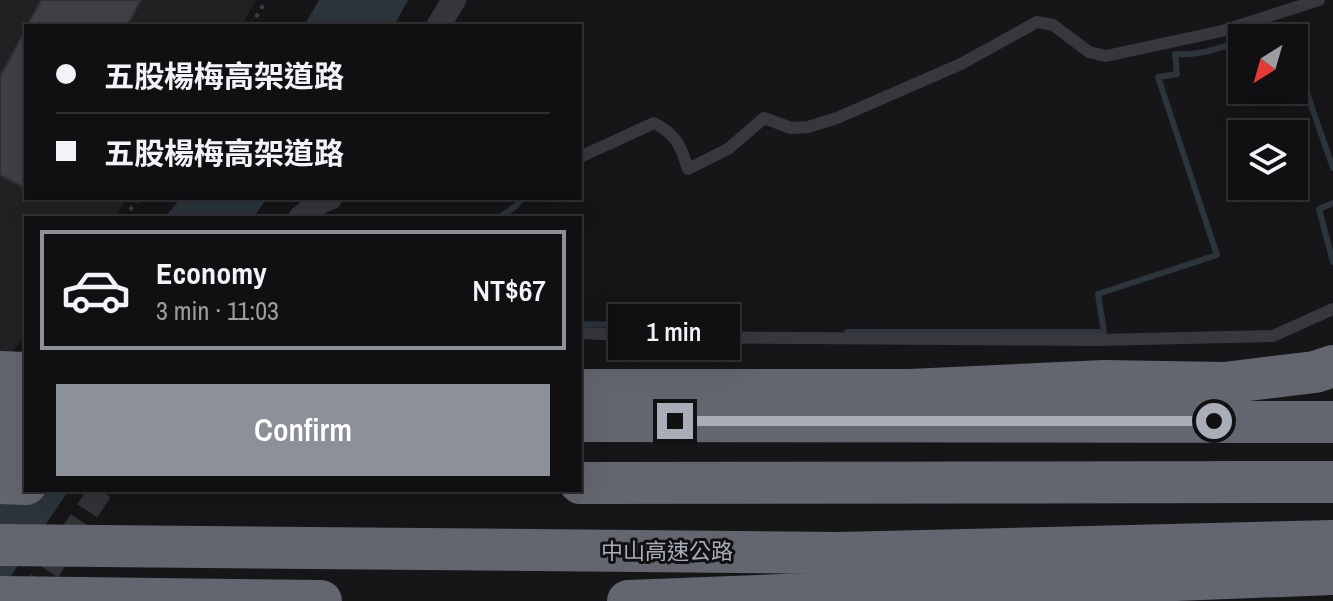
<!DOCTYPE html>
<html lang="en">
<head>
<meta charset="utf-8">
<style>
  body { margin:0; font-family:"Archivo Narrow","Noto Sans TC",sans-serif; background:#19191b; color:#f1f3f6; height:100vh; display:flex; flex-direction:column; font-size:30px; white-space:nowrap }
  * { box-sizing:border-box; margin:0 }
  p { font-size:26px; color:#9c9d9f }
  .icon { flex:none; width:44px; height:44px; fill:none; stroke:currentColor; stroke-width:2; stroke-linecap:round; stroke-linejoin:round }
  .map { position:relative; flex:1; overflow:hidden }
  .panel { position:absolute; left:24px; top:216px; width:558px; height:276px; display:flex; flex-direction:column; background:#101012; border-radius:0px; box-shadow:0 8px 32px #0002,0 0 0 2px #303032 }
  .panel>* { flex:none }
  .guide { position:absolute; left:24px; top:24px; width:558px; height:176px; border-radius:0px; box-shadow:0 8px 32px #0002,0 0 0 2px #303032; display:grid; align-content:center; height:176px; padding:0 32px; background:#101012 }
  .needle { width:52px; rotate:217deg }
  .fabs { position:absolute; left:1228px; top:24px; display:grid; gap:16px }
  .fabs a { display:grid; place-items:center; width:80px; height:80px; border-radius:0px; background:#101012; box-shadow:0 8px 32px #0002,0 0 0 2px #303032; font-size:40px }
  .end { position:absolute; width:36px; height:36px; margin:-18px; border:10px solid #a8adb8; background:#111; box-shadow:0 0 0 4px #111 }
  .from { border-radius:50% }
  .bubble { position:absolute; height:56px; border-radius:0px; background:#101012; box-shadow:0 8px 32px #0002,0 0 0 2px #303032; font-size:26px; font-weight:600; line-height:56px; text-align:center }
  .guide b { display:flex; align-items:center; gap:28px; height:76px; font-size:30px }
  .guide b+b { border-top:2px solid #303032 }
  .guide i { width:20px; height:20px; background:#f1f3f6 }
  ul { padding:14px 0 0; list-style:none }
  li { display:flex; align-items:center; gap:24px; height:120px; margin:0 16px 12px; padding:0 16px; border:4px solid #303032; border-radius:0px }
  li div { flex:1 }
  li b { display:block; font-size:30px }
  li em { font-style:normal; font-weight:600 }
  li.selected { border-color:#8c9099 }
  li>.icon { width:72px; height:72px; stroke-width:1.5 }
  .action { display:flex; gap:16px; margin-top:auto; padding:16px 32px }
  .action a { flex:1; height:92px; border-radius:0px; background:#8c9099; color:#fff; font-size:32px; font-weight:600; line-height:92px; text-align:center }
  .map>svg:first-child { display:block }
</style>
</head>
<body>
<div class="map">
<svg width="1333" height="601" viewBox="0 0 1333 601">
  <rect width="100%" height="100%" fill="#161618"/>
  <path fill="#222225" d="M0 0H256L241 26H26V198H128L113 218H26V334L10 355 0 354Z"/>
  <path fill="#2c353c" d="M319 0H408L394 26H304Z
    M181 198H267L253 218H164Z
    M0 408 26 490H69L0 592Z"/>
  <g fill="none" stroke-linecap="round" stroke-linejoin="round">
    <path stroke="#2c353c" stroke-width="6" d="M1249 38 1284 26 1288 38
      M1294 56 1333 168
      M580 173 581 172
      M1333 203 1319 209 1333 262
      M498 218 516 206 522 198
      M580 324 676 326
      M847 332H1104L1098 294 1217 255 1158 77 1177 74 1175 54C1199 56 1219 48 1242 41"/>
  </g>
  <path fill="#404145" stroke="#303034" stroke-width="2" d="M41 0H141L127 26H27Z
    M26 28V189L0 175V77Z"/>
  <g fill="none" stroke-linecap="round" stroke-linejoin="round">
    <path stroke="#333438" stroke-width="24" stroke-dasharray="24 12" stroke-linecap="butt" d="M28 601 101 490"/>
    <path stroke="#3d3f44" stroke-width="4" stroke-dasharray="4 6" stroke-linecap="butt" d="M251 26 266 0
      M124 218 139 198"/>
    <path stroke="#37383d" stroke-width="12" d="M580 157 654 123C676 134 681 146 688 169L728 149 764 118 791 128 808 127 837 118 961 64 1037 22 1053 25 1089 52 1106 56 1222 31 1319 0
      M580 333 667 337 1098 340 1273 336 1333 309"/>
    <path stroke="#37383d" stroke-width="24" d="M438 26 454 0
      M300 218 320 202 330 198"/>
    <path stroke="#63666e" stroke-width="42" d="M580 390H910L1104 381 1224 383 1315 372 1333 366
      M0 410 26 411
      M580 421 1333 422
      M0 449 26 451
      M0 483 26 484
      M580 483 1333 482
      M0 545 838 553 1333 541
      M0 597 321 601
      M628 601 1333 574"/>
    <path stroke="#63666e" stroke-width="42" d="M0 372 26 373"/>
  </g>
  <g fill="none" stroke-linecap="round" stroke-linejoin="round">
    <path stroke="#a8adb8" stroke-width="10" d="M675 421H1214"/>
  </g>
  <g text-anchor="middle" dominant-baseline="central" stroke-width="6" stroke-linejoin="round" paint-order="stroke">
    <g font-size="22" fill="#a8adb8" stroke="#111113">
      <text x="667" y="551">中山高速公路</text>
    </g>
  </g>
</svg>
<div class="fabs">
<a><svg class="needle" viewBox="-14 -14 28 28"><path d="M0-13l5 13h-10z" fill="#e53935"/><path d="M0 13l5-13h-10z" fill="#9c9d9f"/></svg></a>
<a><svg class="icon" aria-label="layers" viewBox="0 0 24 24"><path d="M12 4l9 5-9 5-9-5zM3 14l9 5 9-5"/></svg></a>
</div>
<i class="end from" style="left:1214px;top:421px"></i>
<i class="end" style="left:675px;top:421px"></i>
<div class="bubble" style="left:608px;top:304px;width:132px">1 min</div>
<div class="guide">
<b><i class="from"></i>五股楊梅高架道路</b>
<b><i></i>五股楊梅高架道路</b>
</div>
<section class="panel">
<ul>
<li class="selected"><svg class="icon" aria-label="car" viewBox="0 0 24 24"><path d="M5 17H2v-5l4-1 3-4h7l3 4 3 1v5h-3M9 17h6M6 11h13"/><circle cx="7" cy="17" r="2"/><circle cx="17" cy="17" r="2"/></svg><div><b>Economy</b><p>3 min · 11:03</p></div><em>NT$67</em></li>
</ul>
<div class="action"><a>Confirm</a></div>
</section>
</div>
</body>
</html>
